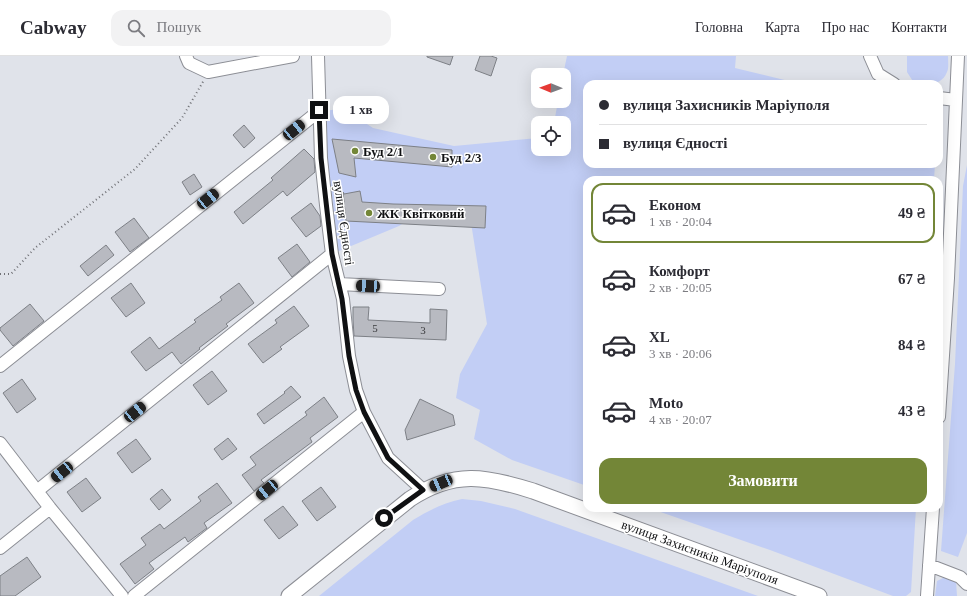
<!DOCTYPE html>
<html lang="uk">
<head>
<meta charset="utf-8">
<style>
  body { margin:0; font-family:Georgia,serif; background:#f2f2f3; color:#2b2b33; height:100vh; display:flex; flex-direction:column; font-size:15px; white-space:nowrap }
  * { box-sizing:border-box; margin:0 }
  p { font-size:13px; color:#7c7c81 }
  .icon { flex:none; width:22px; height:22px; fill:none; stroke:currentColor; stroke-width:2; stroke-linecap:round; stroke-linejoin:round }
  .map { position:relative; flex:1; overflow:hidden }
  .panel { position:absolute; left:583px; top:120px; width:360px; height:336px; display:flex; flex-direction:column; background:#fff; border-radius:12px; box-shadow:0 4px 16px #0002 }
  .panel>* { flex:none }
  .hud { position:absolute; left:583px; top:24px; width:360px; height:88px; border-radius:12px; box-shadow:0 4px 16px #0002; display:grid; align-content:center; height:88px; padding:0 16px; background:#fff }
  .needle { width:26px; rotate:271deg }
  .controls { position:absolute; left:531px; top:12px; display:grid; gap:8px }
  .controls a { display:grid; place-items:center; width:40px; height:40px; border-radius:8px; background:#fff; box-shadow:0 4px 16px #0002; font-size:20px }
  .end { position:absolute; width:18px; height:18px; margin:-9px; border:5px solid #101113; background:#fff; box-shadow:0 0 0 2px #fff }
  .from { border-radius:50% }
  .bubble { position:absolute; height:28px; border-radius:12px; background:#fff; box-shadow:0 4px 16px #0002; font-size:13px; font-weight:800; line-height:28px; text-align:center }
  .car { position:absolute; width:12px; height:24px; margin:-12px -6px; border-radius:5px; box-shadow:0 0 3px 1px #0007; background:linear-gradient(#222 24%,#8ab4d8 0 40%,#222 0 76%,#8ab4d8 0 86%,#222 0) }
  .hud b { display:flex; align-items:center; gap:14px; height:38px; font-size:15px }
  .hud b+b { border-top:1px solid #e1e1e2 }
  .hud i { width:10px; height:10px; background:#2b2b33 }
  ul { padding:7px 0 0; list-style:none }
  li { display:flex; align-items:center; gap:12px; height:60px; margin:0 8px 6px; padding:0 8px; border:2px solid transparent; border-radius:12px }
  li div { flex:1 }
  li b { display:block; font-size:15px }
  li em { font-style:normal; font-weight:800 }
  li.on { border-color:#738637 }
  li>.icon { width:36px; height:36px; stroke-width:1.5 }
  .primary-button { display:flex; gap:8px; margin-top:auto; padding:8px 16px }
  .primary-button a { flex:1; height:46px; border-radius:12px; background:#738637; color:#fff; font-size:16px; font-weight:800; line-height:46px; text-align:center }
  header { display:flex; align-items:center; gap:24px; box-sizing:border-box; height:56px; padding:0 20px; background:#fff; border-bottom:1px solid #e1e1e2 }
  header strong { font-size:19px }
  nav { display:flex; gap:22px; margin-inline-start:auto; font-size:14px }
  .search { width:280px; height:36px; background:#f2f2f3; display:flex; align-items:center; gap:10px; box-sizing:border-box; padding:0 14px; border-radius:12px; color:#7c7c81; font-size:15px }
  .map>svg:first-child { display:block }
</style>
</head>
<body>
<header>
<strong>Cabway</strong>
<div class="search"><svg class="icon" aria-label="search" viewBox="0 0 24 24"><circle cx="10" cy="10" r="6"/><path d="M15 15l6 6"/></svg>Пошук</div>
<nav><a>Головна</a><a>Карта</a><a>Про нас</a><a>Контакти</a></nav>
</header>
<div class="map">
<svg width="967" height="540" viewBox="0 0 967 540">
  <rect width="100%" height="100%" fill="#e0e3ea"/>
  <path fill="#c2cef5" d="M567 0H736L735 12 801 28H587V108H935L934 124H587V430L512 404 474 383 480 354 456 342 460 318 487 268 469 154 430 150 399 170 332 198 319 55 344 53 373 72 454 90 538 82V93H564V67H554L558 45H564L563 19Z
    M907 0H948C948 5 949 12 947 16 942 30 926 29 914 27L907 16Z
    M967 109V477L958 501 941 495 955 308 963 130Z
    M462 443 481 445 515 453 758 540H319L413 464C429 454 444 447 462 443Z
    M649 452H916L911 536 906 540H893L770 494Z
    M945 521 956 525 957 540H935L937 525Z"/>
  <path fill="#b8bac1" stroke="#7d8086" d="M427 0H453L450 9 427 1Z
    M480 0H491L497 2 491 20 475 14Z
    M244 69 255 82 244 92 233 79Z
    M332 83 452 94V111L354 102 356 121 339 117Z
    M304 93 314 103 315 116 287 140 283 135 243 168 234 156 273 124 271 122Z
    M194 118 202 131 190 139 182 126Z
    M360 135 362 146 393 148 486 150 485 172 346 165 343 136 344 138Z
    M311 147 320 160 321 170 306 181 291 162Z
    M134 162 149 182 130 196 115 176Z
    M297 188 310 206 292 221 278 202Z
    M106 189 114 199 88 220 80 210Z
    M131 227 145 247 126 261 111 242Z
    M239 227 254 247 226 268 228 270 199 292 200 293 181 308 172 296 146 315 131 296 150 281 159 293 196 266 194 264 222 244 220 241Z
    M30 248 44 265 13 290 0 274V272Z
    M294 250 309 270 280 291 282 293 263 307 248 288 277 267 275 264Z
    M353 251H369L368 264 430 267V253L447 254 446 284 354 280 353 264Z
    M212 315 227 335 208 349 193 329Z
    M22 323 36 343 17 357 3 337Z
    M291 330 301 341 264 368 257 358 285 337 284 336Z
    M324 341 338 361 310 382 312 386 261 424 264 427 254 435 242 419 256 409 250 401 307 359 305 356Z
    M420 343 453 359 455 369 407 384 405 374Z
    M228 382 237 393 222 404 214 393Z
    M136 383 151 403 132 417 117 397Z
    M86 422 101 442 82 456 67 436Z
    M217 427 232 447 204 467 207 472 188 486 185 481 149 507 154 513 135 528 120 508 146 489 141 482 160 468 164 473 201 445 198 441Z
    M321 431 336 451 317 465 302 445Z
    M162 433 171 444 159 454 150 443Z
    M283 450 298 469 279 483 264 464Z
    M27 501 41 521 15 540H0V520Z"/>
  <g fill="none" stroke-linecap="round" stroke-linejoin="round">
    <g stroke="#8c8e95" stroke-width="14">
      <path id="minor" d="M186 0 189 7 208 16 293 0
        M318 0 321 102 326 149 332 198 343 243 349 300 356 334 364 356 388 402 423 434
        M870 0 878 18 894 28
        M939 42 956 44
        M339 228 439 233
        M0 310 319 55
        M939 361 948 222 958 0
        M0 387 50 452 122 540
        M37 435 332 198
        M0 492 50 452
        M929 509 960 521 967 528
        M134 540 364 356
        M927 540 933 452"/>
    </g>
    <g stroke="#8c8e95" stroke-width="17">
      <path id="major" d="M289 540 410 443C454 414 486 420 533 435L819 540"/>
    </g>
    <path stroke="#717277" stroke-width="2" stroke-dasharray="1 3" stroke-linecap="butt" d="M0 218H11L35 192 135 113 182 62 204 24"/>
    <use href="#minor" stroke="#fff" stroke-width="12"/>
    <use href="#major" stroke="#fff" stroke-width="15"/>
  </g>
  <g fill="none" stroke-linecap="round" stroke-linejoin="round">
    <path stroke="#101113" stroke-width="5" d="M319 54 321 102 332 198 342 243 349 300 356 334 364 356 388 402 423 434 384 462"/>
  </g>
  <g fill="#738637" stroke="#fff" stroke-width="1.5">
    <circle cx="355" cy="95" r="4"/>
    <circle cx="433" cy="101" r="4"/>
    <circle cx="369" cy="157" r="4"/>
  </g>
  <g text-anchor="middle" dominant-baseline="central" stroke-width="3" stroke-linejoin="round" paint-order="stroke">
    <g font-size="11" fill="#3a3b3e">
      <text x="375" y="272">5</text>
      <text x="423" y="274">3</text>
    </g>
    <g font-size="13" font-weight="bold" fill="#101113" stroke="#fff" text-anchor="start">
      <text x="363" y="95">Буд 2/1</text>
      <text x="441" y="101">Буд 2/3</text>
      <text x="377" y="157">ЖК Квітковий</text>
    </g>
    <g font-size="13" fill="#101113" stroke="#fff">
      <text transform="translate(344 167) rotate(82)">вулиця Єдності</text>
      <text transform="translate(700 496) rotate(20)">вулиця Захисників Маріуполя</text>
    </g>
  </g>
</svg>
<div class="controls">
<a><svg class="needle" viewBox="-14 -14 28 28"><path d="M0-13l5 13h-10z" fill="#e53935"/><path d="M0 13l5-13h-10z" fill="#7c7c81"/></svg></a>
<a><svg class="icon" aria-label="locate" viewBox="0 0 24 24"><circle cx="12" cy="12" r="6"/><path d="M12 2v4M12 18v4M2 12h4M18 12h4"/></svg></a>
</div>
<i class="end from" style="left:384px;top:462px"></i>
<i class="end" style="left:319px;top:54px"></i>
<div class="bubble" style="left:333px;top:40px;width:56px">1 хв</div>
<i class="car" style="left:294px;top:74px;rotate:51deg"></i>
<i class="car" style="left:208px;top:143px;rotate:51deg"></i>
<i class="car" style="left:368px;top:230px;rotate:273deg"></i>
<i class="car" style="left:135px;top:356px;rotate:51deg"></i>
<i class="car" style="left:62px;top:416px;rotate:231deg"></i>
<i class="car" style="left:441px;top:427px;rotate:247deg"></i>
<i class="car" style="left:267px;top:434px;rotate:231deg"></i>
<div class="hud">
<b><i class="from"></i>вулиця Захисників Маріуполя</b>
<b><i></i>вулиця Єдності</b>
</div>
<section class="panel">
<ul>
<li class="on"><svg class="icon" aria-label="car" viewBox="0 0 24 24"><path d="M5 17H2v-5l4-1 3-4h7l3 4 3 1v5h-3M9 17h6M6 11h13"/><circle cx="7" cy="17" r="2"/><circle cx="17" cy="17" r="2"/></svg><div><b>Економ</b><p>1 хв · 20:04</p></div><em>49 ₴</em></li>
<li><svg class="icon" aria-label="car" viewBox="0 0 24 24"><path d="M5 17H2v-5l4-1 3-4h7l3 4 3 1v5h-3M9 17h6M6 11h13"/><circle cx="7" cy="17" r="2"/><circle cx="17" cy="17" r="2"/></svg><div><b>Комфорт</b><p>2 хв · 20:05</p></div><em>67 ₴</em></li>
<li><svg class="icon" aria-label="car" viewBox="0 0 24 24"><path d="M5 17H2v-5l4-1 3-4h7l3 4 3 1v5h-3M9 17h6M6 11h13"/><circle cx="7" cy="17" r="2"/><circle cx="17" cy="17" r="2"/></svg><div><b>XL</b><p>3 хв · 20:06</p></div><em>84 ₴</em></li>
<li><svg class="icon" aria-label="car" viewBox="0 0 24 24"><path d="M5 17H2v-5l4-1 3-4h7l3 4 3 1v5h-3M9 17h6M6 11h13"/><circle cx="7" cy="17" r="2"/><circle cx="17" cy="17" r="2"/></svg><div><b>Moto</b><p>4 хв · 20:07</p></div><em>43 ₴</em></li>
</ul>
<div class="primary-button"><a>Замовити</a></div>
</section>
</div>
</body>
</html>
